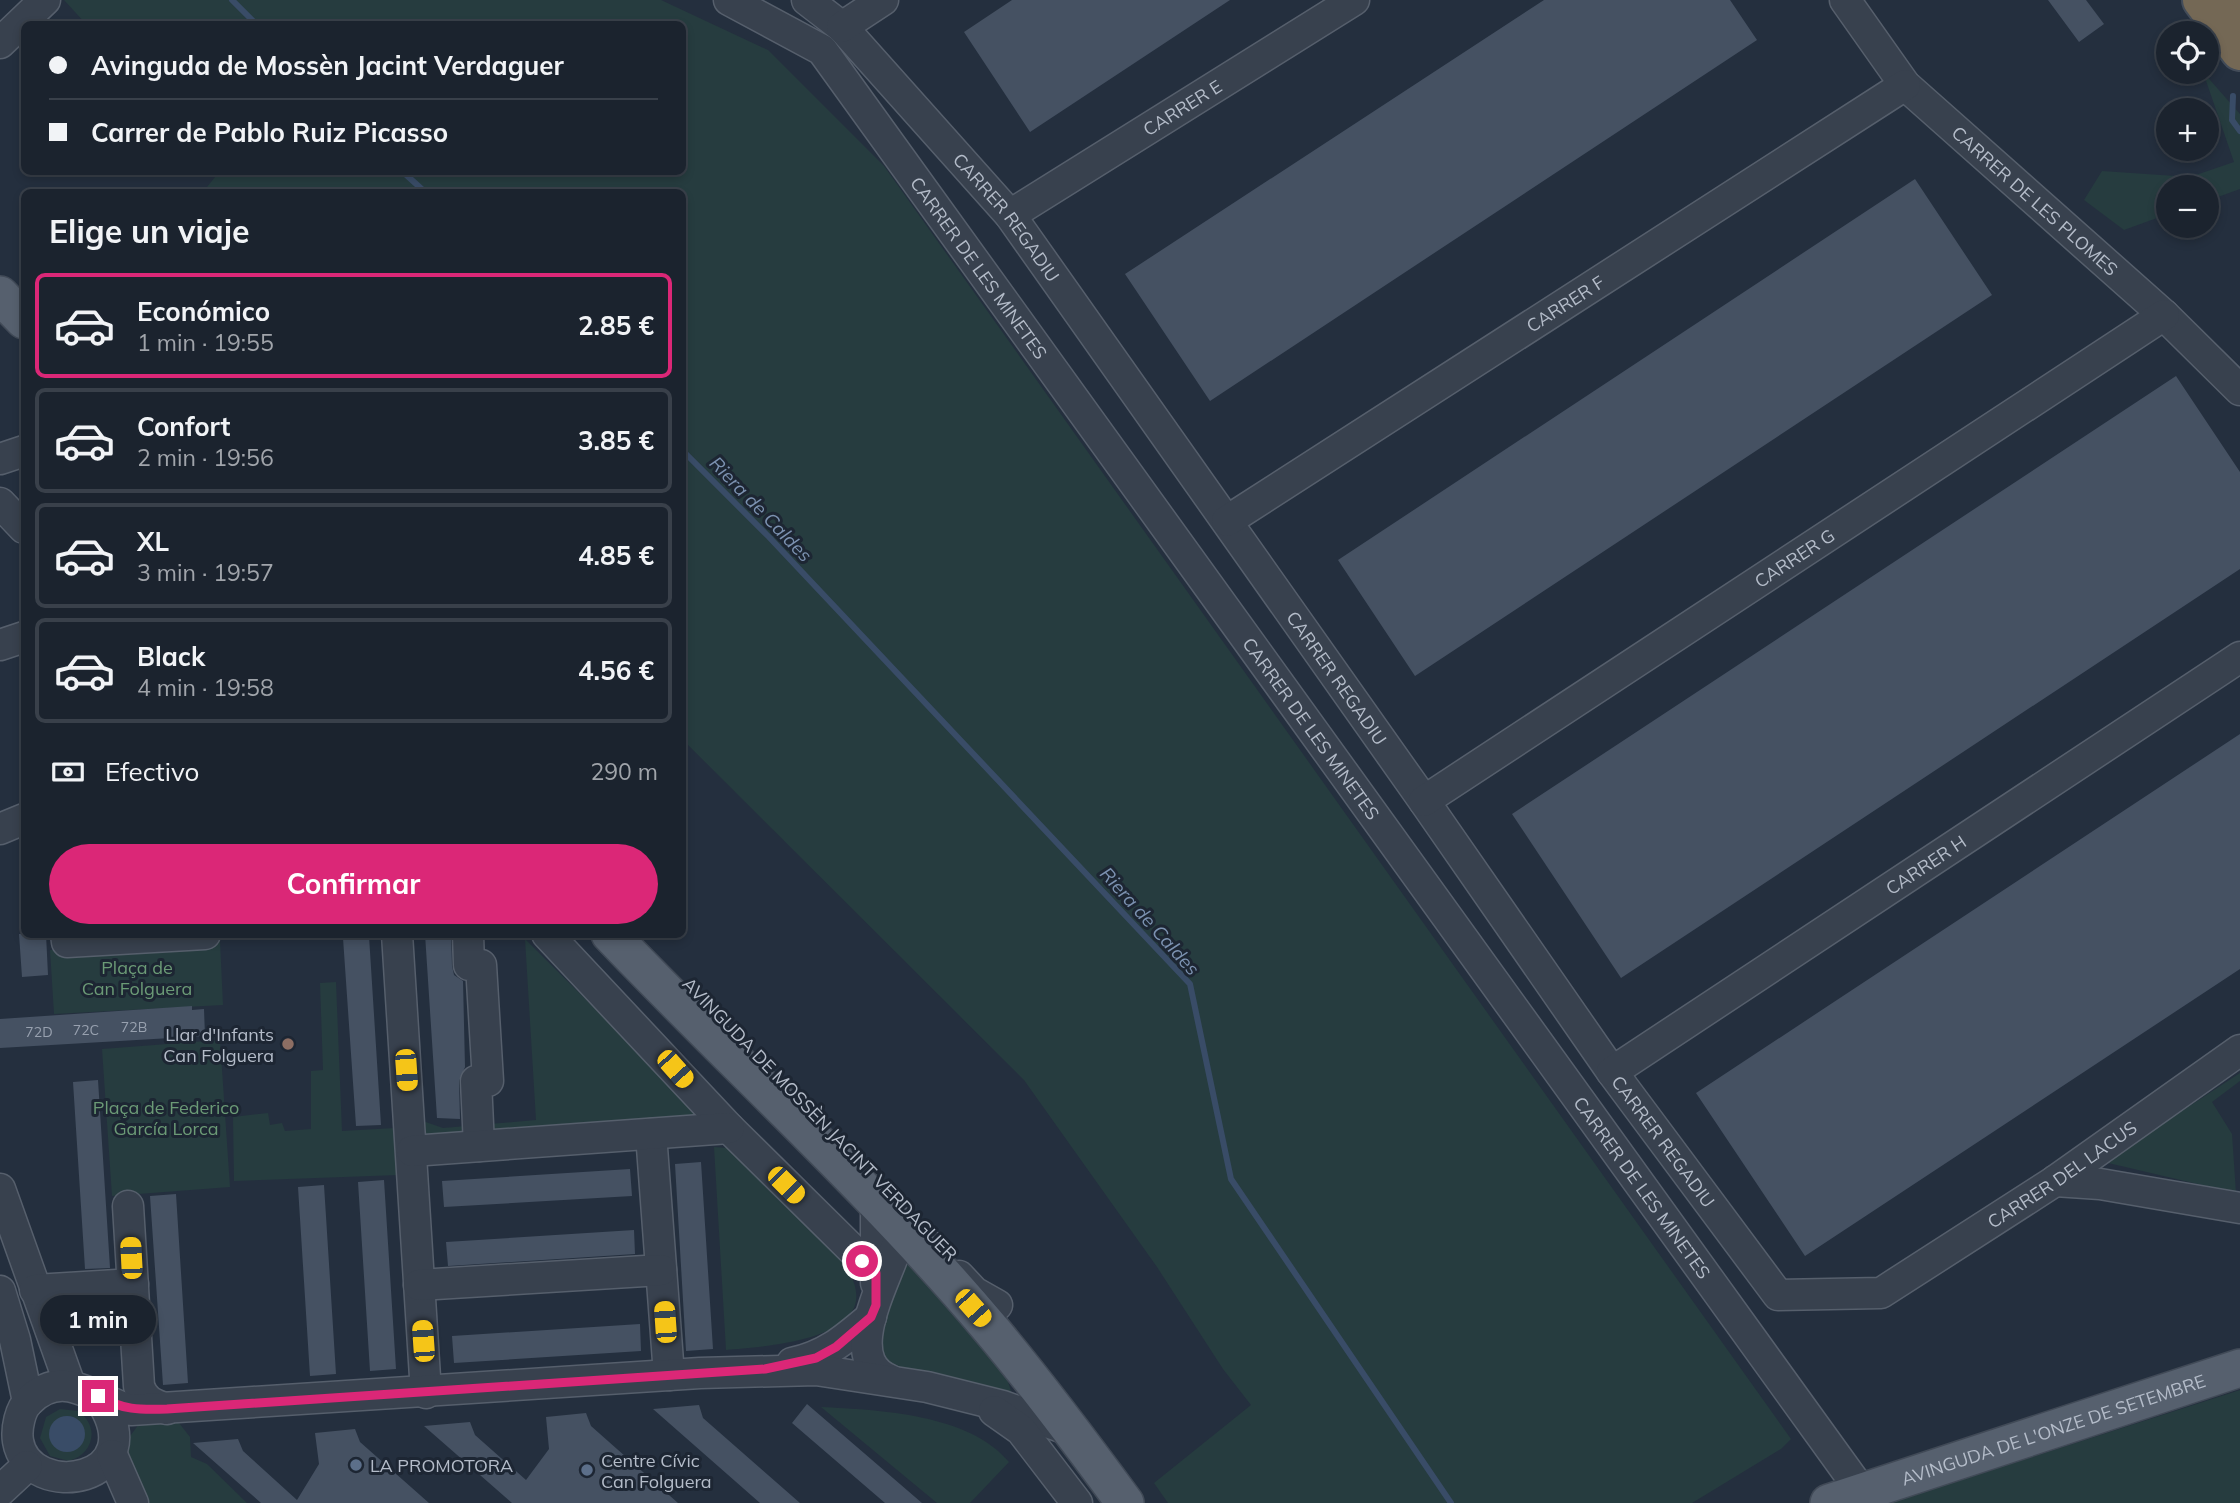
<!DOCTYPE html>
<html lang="es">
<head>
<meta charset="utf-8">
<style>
  body { margin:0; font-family:Mulish,sans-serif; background:#282f3a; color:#f1f3f6; height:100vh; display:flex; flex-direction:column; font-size:26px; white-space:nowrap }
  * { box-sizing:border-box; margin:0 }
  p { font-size:23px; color:#a0a4aa }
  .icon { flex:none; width:38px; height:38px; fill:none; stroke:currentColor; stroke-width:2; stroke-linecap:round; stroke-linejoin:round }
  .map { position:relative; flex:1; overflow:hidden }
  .side { position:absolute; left:21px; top:189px; width:665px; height:749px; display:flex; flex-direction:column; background:#1b232e; border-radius:10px; box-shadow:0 4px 10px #0003,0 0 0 2px #39404a }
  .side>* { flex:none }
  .top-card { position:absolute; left:21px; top:21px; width:665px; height:154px; border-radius:10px; box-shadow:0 4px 10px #0003,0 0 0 2px #39404a; display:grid; align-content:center; height:154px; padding:0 28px; background:#1b232e }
  .tools { position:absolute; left:2156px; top:21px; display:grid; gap:14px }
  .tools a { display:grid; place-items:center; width:63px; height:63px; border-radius:50%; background:#1b232e; box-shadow:0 4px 10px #0003,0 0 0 2px #39404a; font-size:35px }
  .end { position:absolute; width:32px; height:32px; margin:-16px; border:9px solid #db2777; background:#fff; box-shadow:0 0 0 4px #fff }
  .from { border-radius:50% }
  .bubble { position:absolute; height:49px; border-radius:24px; background:#1b232e; box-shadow:0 4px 10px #0003,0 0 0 2px #39404a; font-size:23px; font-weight:700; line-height:49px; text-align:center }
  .car { position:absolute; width:21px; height:42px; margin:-21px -10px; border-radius:9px; box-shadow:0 0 5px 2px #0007; background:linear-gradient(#f5c518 24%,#345 0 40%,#f5c518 0 76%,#345 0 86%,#f5c518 0) }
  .top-card b { display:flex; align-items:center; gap:24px; height:66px; font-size:26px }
  .top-card b+b { border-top:2px solid #39404a }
  .top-card i { width:18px; height:18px; background:#f1f3f6 }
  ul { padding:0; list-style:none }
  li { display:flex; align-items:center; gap:21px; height:105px; margin:0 14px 10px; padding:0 14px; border:4px solid #39404a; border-radius:10px }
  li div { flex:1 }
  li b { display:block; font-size:26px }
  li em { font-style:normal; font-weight:700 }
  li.on { border-color:#db2777 }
  li>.icon { width:63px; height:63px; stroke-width:1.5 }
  h2 { padding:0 28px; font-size:32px; line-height:84px }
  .pay { display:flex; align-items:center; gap:18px; height:77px; padding:0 28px; font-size:26px }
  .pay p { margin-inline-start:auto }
  .cta { display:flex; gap:14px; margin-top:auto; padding:14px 28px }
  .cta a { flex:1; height:80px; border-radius:42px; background:#db2777; color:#fff; font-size:28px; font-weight:700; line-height:80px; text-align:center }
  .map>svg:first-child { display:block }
</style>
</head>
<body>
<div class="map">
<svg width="2240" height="1503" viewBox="0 0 2240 1503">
  <rect width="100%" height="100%" fill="#242f3e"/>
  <path fill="#263c3f" d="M64 0H661L768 50 884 166 1791 1439 1781 1449 1692 1503H1168L1154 1483 1251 1405 1223 1369 1157 1267 1024 1080 683 740 682 192H203L219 172H682V24H86Z
    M2203 72 2240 114V189L2207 201V187H2168V214L2124 230 2084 200 2102 171 2190 177 2234 162Z
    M525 939 705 1118 420 1142 417 1119 443 1128 536 1120Z
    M220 941 223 1005 54 1014 50 950Z
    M336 982 342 1131 395 1128 399 1175 234 1181 233 1117 268 1113 270 1125 282 1123 285 1131 311 1129V1071L323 1070 320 983Z
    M220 1040 230 1187 112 1196 102 1049Z
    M2240 1073V1081L2212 1102 2232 1134 2236 1193 2104 1162Z
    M714 1147 727 1148 841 1260C900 1338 773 1346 726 1350Z
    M904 1264 912 1266 1005 1372 1011 1391 1004 1395 881 1369V1320Z
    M2240 1390V1503H1889Z
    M821 1407C880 1410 969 1414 1009 1462L970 1503H937Z
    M60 1409 78 1411C100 1426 94 1454 69 1461L50 1456 40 1438 46 1417Z
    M172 1414 190 1437 191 1457 207 1464 247 1503H138L116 1455 139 1424Z"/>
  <path fill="#394c67" d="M49 1434a18 18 0 1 1 36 0a18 18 0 1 1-36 0Z"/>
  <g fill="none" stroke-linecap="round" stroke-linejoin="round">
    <path stroke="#394c67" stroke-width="6" d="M232 0 256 24
      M2233 96 2232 120 2240 131
      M403 172 425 192
      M682 450 769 537 1190 984 1231 1179 1451 1503"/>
  </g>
  <path fill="#455162" d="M1012 0H1230L1030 132 964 32Z
    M1544 0H1730L1757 40 1210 401 1125 274Z
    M2048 0H2086L2104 24 2079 42Z
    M1915 179 1992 295 1415 676 1338 560Z
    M2176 376 2240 472V569L1621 978 1512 814Z
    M2240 734V969L1805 1256 1696 1093Z
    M19 934H46L48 975 22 977Z
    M425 934H451L452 966 454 975 463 981 465 1067 459 1081 460 1119 437 1118Z
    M369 936 381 1125 356 1126 343 938Z
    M192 1006V1010L204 1009 205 1036 0 1048V1019Z
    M98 1080 110 1268 85 1269 73 1082Z
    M701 1162 713 1349 686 1351 675 1164Z
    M630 1169 632 1196 444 1207 442 1181Z
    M384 1180 396 1369 370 1371 358 1182Z
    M324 1185 336 1374 310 1376 298 1187Z
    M176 1194 188 1383 163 1385 150 1196Z
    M634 1230 635 1254 448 1266 446 1242Z
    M640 1324 641 1351 454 1363 452 1336Z
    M807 1404 922 1503H885L792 1423Z
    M699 1405 703 1418 800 1503H760L653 1409Z
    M586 1413 591 1426 678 1503H512L424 1426 470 1422 475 1435 526 1480 549 1449 546 1417Z
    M355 1429 360 1442 429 1503H261L193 1443 238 1439 243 1451 297 1500 319 1464 315 1433Z"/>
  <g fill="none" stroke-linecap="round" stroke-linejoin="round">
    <g stroke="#565f6c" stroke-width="33">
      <g id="minor">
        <path id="s1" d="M729 0 822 50 1862 1492"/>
        <path id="s2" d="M807 0 842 27 1010 215 1424 801 1612 1072 1778 1295 1881 1293 2055 1181 2240 1050"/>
        <path id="s3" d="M1845 0 1905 85 2164 315 2240 390"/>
        <path d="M842 27 883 0"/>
        <path d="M0 43 45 0"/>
        <path id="s4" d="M1010 215 1354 0"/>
        <path d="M0 459 24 451"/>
        <path d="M0 503 24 528"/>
        <path id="s5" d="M1227 521 1905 85"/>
        <path d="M0 645 24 637"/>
        <path id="s6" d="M1424 801 2164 315"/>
        <path d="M0 829 24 819"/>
        <path d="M66 934 67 942 205 934"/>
        <path d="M397 934 426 1393"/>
        <path d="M468 934 469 965H481L488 1081H476L479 1146"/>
        <path d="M547 934 729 1128 876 1273"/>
        <path id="s7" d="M1612 1072 2240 657"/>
        <path d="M651 1134 669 1375"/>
        <path d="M412 1151 729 1128"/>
        <path d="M2055 1181 2100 1184 2240 1208"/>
        <path d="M0 1189 70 1385"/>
        <path d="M876 1203V1283"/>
        <path d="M128 1206 139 1386C144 1401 153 1404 167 1409"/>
        <path d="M959 1276 974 1292 997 1305"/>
        <path d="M419 1285 661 1270"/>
        <path d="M35 1290 133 1284"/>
        <path d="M0 1291 15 1340 28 1402"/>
        <path d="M792 1363C826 1356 845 1339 871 1317"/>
        <path d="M890 1380C840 1360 884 1285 896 1248L903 1240 924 1242 929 1246"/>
        <path d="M98 1396C159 1483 28 1503 18 1441 16 1429 20 1409 29 1401 64 1366 96 1401 131 1410L700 1373 816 1370 927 1387 1003 1406 1072 1431"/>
        <path d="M994 1411 1021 1430 1077 1503"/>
        <path d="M112 1455 133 1503"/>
        <path d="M0 1491 27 1466"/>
      </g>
    </g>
    <g stroke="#414a57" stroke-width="40">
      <g id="major">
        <path d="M0 295 24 320"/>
        <path d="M610 934C736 1066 872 1188 989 1327 1037 1384 1081 1443 1125 1503"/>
        <path id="s8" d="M1829 1503 2240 1368"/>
      </g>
    </g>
    <g stroke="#434c59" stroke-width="42">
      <path id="highway" d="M2202 0 2240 51
        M2238 0 2240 3"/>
    </g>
    <use href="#minor" stroke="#38414e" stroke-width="30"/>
    <use href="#major" stroke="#56606e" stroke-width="37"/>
    <use href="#highway" stroke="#746855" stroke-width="38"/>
  </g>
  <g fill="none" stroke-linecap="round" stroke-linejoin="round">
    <path stroke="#db2777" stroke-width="9" d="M98 1396C122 1410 140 1410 167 1409L765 1369 816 1358 836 1347 871 1317 876 1305V1273L862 1261"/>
  </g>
  <circle fill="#8d6e63" stroke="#1d2633" stroke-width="2.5" cx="288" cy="1044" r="7"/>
  <g fill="#5c6f8a" stroke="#1d2633" stroke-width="2.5">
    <circle cx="356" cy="1465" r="7"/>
    <circle cx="587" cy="1470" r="7"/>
  </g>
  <g text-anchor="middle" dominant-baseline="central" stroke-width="6" stroke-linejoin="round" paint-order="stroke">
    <g font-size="14" fill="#98a1af">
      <text x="134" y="1027">72B</text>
      <text x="86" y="1030">72C</text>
      <text x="39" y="1032">72D</text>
    </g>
    <g font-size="18" fill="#b4bcc9" stroke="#1d2633">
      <text stroke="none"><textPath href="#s4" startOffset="203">CARRER E</textPath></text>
      <text stroke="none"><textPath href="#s3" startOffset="278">CARRER DE LES PLOMES</textPath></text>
      <text stroke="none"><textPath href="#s2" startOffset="296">CARRER REGADIU</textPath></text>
      <text stroke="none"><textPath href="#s1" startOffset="374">CARRER DE LES MINETES</textPath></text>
      <text stroke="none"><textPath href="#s5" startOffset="402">CARRER F</textPath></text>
      <text stroke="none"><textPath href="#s6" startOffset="443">CARRER G</textPath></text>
      <text stroke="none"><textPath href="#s2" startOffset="863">CARRER REGADIU</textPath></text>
      <text stroke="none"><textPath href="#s1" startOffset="942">CARRER DE LES MINETES</textPath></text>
      <text stroke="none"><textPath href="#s7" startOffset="376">CARRER H</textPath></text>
      <text transform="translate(820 1119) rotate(46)">AVINGUDA DE MOSSÈN JACINT VERDAGUER</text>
      <text stroke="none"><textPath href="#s2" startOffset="1430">CARRER REGADIU</textPath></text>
      <text stroke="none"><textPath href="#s2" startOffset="1941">CARRER DEL LACUS</textPath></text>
      <text stroke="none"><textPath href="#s1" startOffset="1508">CARRER DE LES MINETES</textPath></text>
      <text stroke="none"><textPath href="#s8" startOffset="236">AVINGUDA DE L'ONZE DE SETEMBRE</textPath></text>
    </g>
    <g font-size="18" fill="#6b9a76" stroke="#1d2633">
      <text x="137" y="967">Plaça de<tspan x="137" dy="21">Can Folguera</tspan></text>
      <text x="166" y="1107">Plaça de Federico<tspan x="166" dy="21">García Lorca</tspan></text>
    </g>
    <g font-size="18" fill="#b4bcc9" stroke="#1d2633" text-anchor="start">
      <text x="274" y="1034" text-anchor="end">Llar d'Infants<tspan x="274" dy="21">Can Folguera</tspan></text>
      <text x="601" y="1460">Centre Cívic<tspan x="601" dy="21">Can Folguera</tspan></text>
      <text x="370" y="1465">LA PROMOTORA</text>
    </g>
    <g font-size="19" font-style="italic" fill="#7c92b1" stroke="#1d2633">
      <text transform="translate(761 509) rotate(46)">Riera de Caldes</text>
      <text transform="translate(1150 921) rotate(48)">Riera de Caldes</text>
    </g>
  </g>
</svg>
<div class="tools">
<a><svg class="icon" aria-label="locate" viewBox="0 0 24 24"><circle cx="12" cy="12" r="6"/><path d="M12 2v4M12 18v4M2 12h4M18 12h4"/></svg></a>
<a>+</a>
<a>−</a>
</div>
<i class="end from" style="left:862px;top:1261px"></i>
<i class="end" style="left:98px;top:1396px"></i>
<div class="bubble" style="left:40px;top:1295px;width:116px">1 min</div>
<i class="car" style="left:675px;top:1069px;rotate:138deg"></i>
<i class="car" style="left:406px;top:1070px;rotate:176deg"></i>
<i class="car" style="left:786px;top:1185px;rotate:135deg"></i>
<i class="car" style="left:131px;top:1258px;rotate:357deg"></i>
<i class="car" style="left:973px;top:1308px;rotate:138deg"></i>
<i class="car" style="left:665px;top:1322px;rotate:356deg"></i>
<i class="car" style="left:423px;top:1341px;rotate:356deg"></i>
<div class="top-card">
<b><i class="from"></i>Avinguda de Mossèn Jacint Verdaguer</b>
<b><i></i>Carrer de Pablo Ruiz Picasso</b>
</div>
<section class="side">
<h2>Elige un viaje</h2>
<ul>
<li class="on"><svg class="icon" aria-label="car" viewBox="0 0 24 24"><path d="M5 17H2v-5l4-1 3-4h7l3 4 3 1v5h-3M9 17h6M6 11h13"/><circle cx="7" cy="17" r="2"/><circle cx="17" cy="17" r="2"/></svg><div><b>Económico</b><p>1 min · 19:55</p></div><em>2.85 €</em></li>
<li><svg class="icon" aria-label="car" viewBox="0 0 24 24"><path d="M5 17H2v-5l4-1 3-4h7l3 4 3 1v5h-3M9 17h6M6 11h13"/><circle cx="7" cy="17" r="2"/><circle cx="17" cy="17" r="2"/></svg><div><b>Confort</b><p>2 min · 19:56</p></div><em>3.85 €</em></li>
<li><svg class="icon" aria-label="car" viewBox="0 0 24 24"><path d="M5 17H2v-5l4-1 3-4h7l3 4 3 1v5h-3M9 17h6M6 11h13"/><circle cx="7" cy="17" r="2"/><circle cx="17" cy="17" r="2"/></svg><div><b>XL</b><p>3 min · 19:57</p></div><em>4.85 €</em></li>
<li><svg class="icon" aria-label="car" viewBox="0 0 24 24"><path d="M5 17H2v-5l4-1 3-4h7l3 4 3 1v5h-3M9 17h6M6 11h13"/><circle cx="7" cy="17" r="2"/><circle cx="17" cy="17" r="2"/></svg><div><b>Black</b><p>4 min · 19:58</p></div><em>4.56 €</em></li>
</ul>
<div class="pay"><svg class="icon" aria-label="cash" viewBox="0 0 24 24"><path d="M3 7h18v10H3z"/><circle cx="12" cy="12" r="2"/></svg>Efectivo<p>290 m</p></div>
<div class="cta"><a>Confirmar</a></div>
</section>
</div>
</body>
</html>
